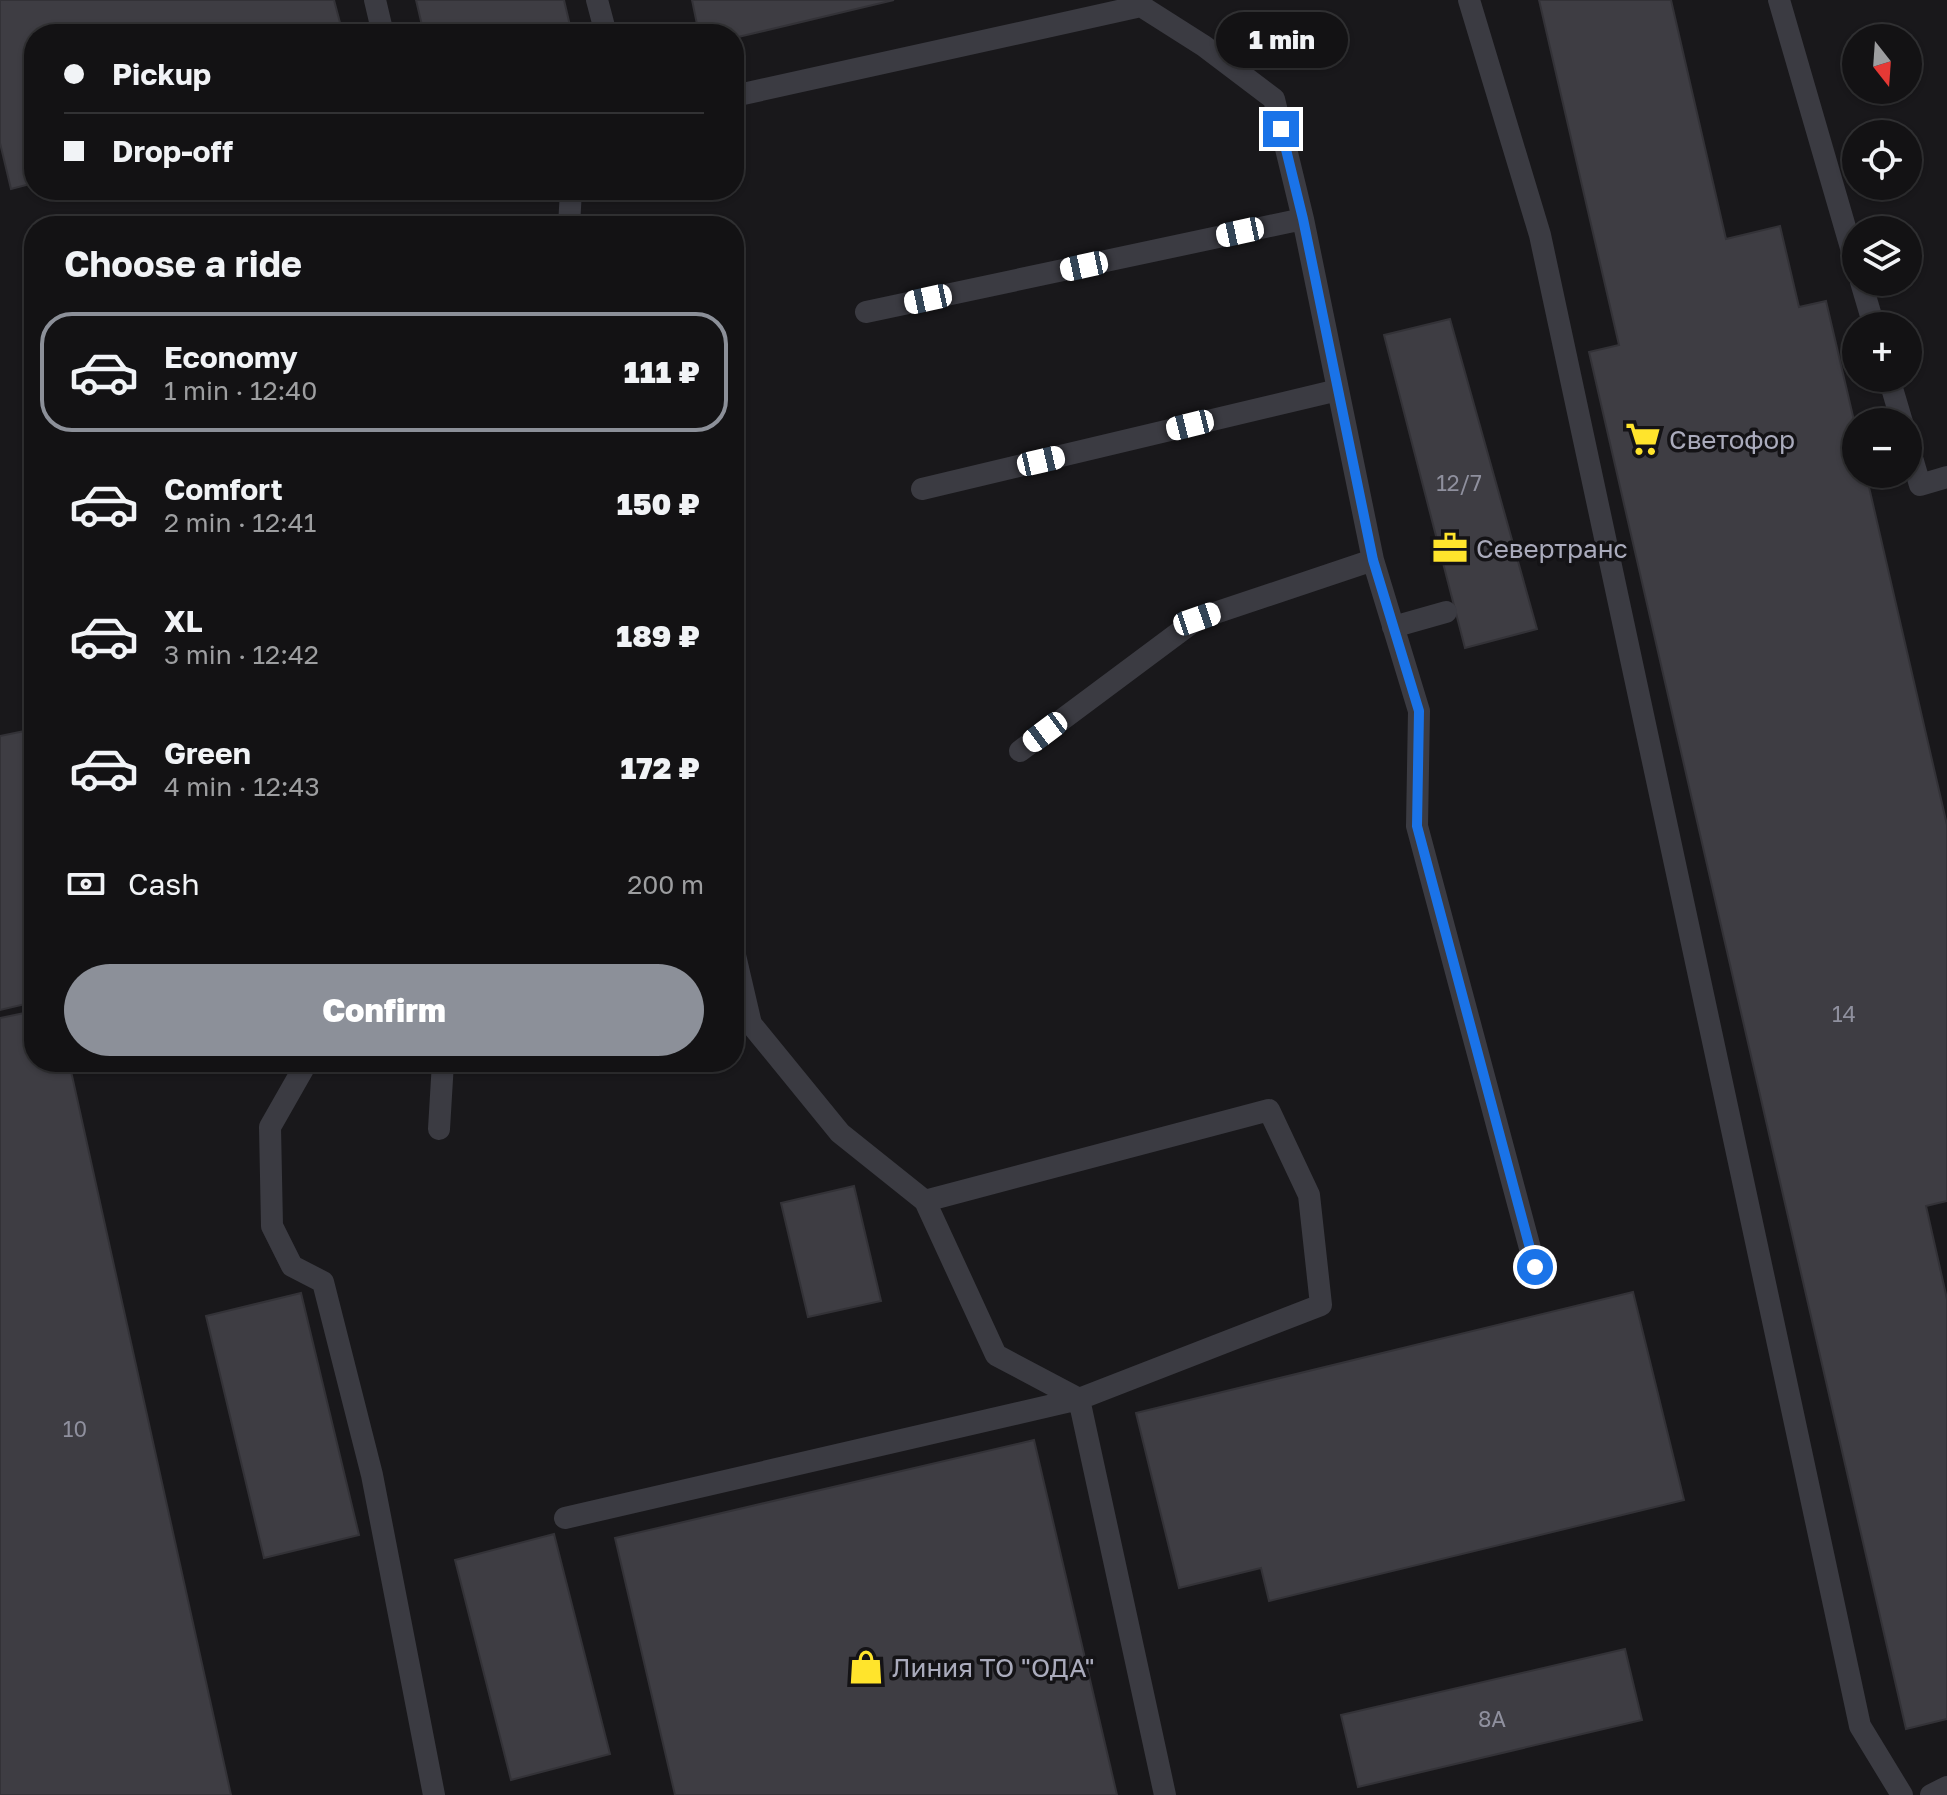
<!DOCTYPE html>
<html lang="en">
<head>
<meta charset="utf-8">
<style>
  body { margin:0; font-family:"Golos Text",sans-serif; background:#202022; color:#f1f3f6; height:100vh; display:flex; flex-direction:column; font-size:30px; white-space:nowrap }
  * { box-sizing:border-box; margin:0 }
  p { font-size:26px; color:#9d9ea0 }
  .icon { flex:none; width:44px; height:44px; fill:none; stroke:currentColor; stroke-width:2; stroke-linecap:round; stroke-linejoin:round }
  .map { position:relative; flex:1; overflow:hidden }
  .side { position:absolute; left:24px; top:216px; width:720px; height:856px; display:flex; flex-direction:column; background:#131214; border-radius:32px; box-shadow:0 2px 6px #0004,0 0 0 2px #323234 }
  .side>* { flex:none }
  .banner { position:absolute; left:24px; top:24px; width:720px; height:176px; border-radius:32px; box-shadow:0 2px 6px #0004,0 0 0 2px #323234; display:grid; align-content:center; height:176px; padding:0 40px; background:#131214 }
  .needle { width:52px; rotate:163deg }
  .fabs { position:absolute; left:1842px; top:24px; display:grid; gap:16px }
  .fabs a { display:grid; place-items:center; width:80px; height:80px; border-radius:50%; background:#131214; box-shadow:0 2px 6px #0004,0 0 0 2px #323234; font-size:40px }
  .end { position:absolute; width:36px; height:36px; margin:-18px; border:10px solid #1a73e8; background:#fff; box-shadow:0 0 0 4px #fff }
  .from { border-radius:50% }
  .bubble { position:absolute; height:56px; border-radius:28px; background:#131214; box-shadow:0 2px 6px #0004,0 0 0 2px #323234; font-size:26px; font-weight:800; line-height:56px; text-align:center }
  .car { position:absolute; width:24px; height:48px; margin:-24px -12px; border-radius:10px; box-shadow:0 0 6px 2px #0007; background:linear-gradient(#fff 24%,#345 0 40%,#fff 0 76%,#345 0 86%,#fff 0) }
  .banner b { display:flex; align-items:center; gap:28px; height:76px; font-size:30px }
  .banner b+b { border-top:2px solid #323234 }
  .banner i { width:20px; height:20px; background:#f1f3f6 }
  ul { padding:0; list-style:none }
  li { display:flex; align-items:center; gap:24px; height:120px; margin:0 16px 12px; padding:0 24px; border:4px solid transparent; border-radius:32px }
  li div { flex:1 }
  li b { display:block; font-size:30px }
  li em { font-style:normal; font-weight:800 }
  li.active { border-color:#8c9099 }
  li>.icon { width:72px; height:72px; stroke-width:1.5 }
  h2 { padding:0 40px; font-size:36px; line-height:96px }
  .pay { display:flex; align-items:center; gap:20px; height:88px; padding:0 40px; font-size:30px }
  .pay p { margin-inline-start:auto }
  .cta { display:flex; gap:16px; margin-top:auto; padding:16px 40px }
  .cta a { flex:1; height:92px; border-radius:48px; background:#8c9099; color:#fff; font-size:32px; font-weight:800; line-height:92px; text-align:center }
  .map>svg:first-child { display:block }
</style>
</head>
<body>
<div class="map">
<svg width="1947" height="1795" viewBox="0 0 1947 1795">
  <rect width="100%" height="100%" fill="#19181b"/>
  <path fill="#3e3d43" stroke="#333237" stroke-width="2" d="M0 0H334L343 34H34V183L11 189 0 143Z
    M416 0H564L572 34H424Z
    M692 0H894L734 38V34H699Z
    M1539 0H1671L1726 239 1780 226 1799 307 1826 301 1856 429V474H1866L1947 825V1201L1926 1206 1947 1299V1719L1906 1729 1589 352 1619 345Z
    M1450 319 1537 629 1465 648 1384 335Z
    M34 729V1002L0 1010V736Z
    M34 1011V1062H69L231 1795H0V1018Z
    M854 1186 881 1301 808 1317 781 1203Z
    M1633 1292 1684 1500 1269 1601 1261 1568 1179 1588 1136 1413Z
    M301 1293 359 1535 264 1558 206 1316Z
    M1034 1440 1117 1795H675L615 1538Z
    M554 1534 610 1754 511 1780 455 1560Z
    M1625 1649 1642 1720 1358 1787 1341 1715Z"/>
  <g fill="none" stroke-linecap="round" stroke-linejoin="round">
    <path stroke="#3b3b42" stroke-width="22" d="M375 0 383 34
      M597 0 606 34
      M1469 0 1540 235 1860 1726 1902 1795
      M1779 0 1856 265
      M1141 6 1204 46 1274 99 1303 219 1373 560 1419 711 1417 826 1535 1267
      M734 96 1141 6 1140 0
      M569 226 571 190
      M1861 282 1874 326
      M866 312 1303 219
      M1889 378 1902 422
      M1908 444 1920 485 1947 477
      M922 489 1338 390
      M1393 627 1446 612
      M1020 751 1197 619 1373 560
      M734 951 751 1024 840 1133 925 1201 996 1355 1079 1399
      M307 1062 270 1127 272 1226 292 1266 323 1282 372 1475 434 1795
      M439 1129 443 1062
      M925 1201 1269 1110 1309 1195 1321 1305 1079 1399 1165 1795
      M565 1518 1079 1399
      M1931 1795 1947 1787"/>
  </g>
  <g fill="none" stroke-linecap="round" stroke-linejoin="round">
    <path stroke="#1a73e8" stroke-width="10" d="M1281 129 1303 219 1373 560 1419 711 1417 826 1535 1267"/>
  </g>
  <defs>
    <g id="supermarket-bare" transform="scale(2.76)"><path d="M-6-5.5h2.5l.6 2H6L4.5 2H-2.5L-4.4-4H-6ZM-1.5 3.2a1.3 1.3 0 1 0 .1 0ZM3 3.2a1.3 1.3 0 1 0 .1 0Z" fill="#ffe42c" stroke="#141316" stroke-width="2.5" paint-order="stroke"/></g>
    <g id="office-bare" transform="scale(2.76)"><path d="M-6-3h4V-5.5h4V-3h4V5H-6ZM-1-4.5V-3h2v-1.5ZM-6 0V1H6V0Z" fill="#ffe42c" stroke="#141316" stroke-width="2.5" paint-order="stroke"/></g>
    <g id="shop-bare" transform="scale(2.76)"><path d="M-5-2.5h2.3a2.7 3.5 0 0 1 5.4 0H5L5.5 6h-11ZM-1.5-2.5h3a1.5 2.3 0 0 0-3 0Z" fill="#ffe42c" stroke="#141316" stroke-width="2.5" paint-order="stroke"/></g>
  </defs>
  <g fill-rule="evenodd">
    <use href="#supermarket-bare" x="1643" y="439"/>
    <use href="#office-bare" x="1450" y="548"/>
    <use href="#shop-bare" x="866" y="1667"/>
  </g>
  <g text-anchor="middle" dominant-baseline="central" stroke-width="7" stroke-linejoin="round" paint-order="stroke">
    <g font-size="22" fill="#8f909e">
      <text x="1459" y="482">12/7</text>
      <text x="1844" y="1013">14</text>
      <text x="75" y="1428">10</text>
      <text x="1492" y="1718">8А</text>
    </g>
    <g font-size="26" fill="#aaabbc" stroke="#141316" text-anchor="start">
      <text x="1669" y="439">Светофор</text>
      <text x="1476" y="548">Севертранс</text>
      <text x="892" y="1667">Линия ТО "ОДА"</text>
    </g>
  </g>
</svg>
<div class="fabs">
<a><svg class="needle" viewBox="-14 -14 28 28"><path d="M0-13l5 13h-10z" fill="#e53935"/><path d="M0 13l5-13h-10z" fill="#9d9ea0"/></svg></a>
<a><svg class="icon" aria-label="locate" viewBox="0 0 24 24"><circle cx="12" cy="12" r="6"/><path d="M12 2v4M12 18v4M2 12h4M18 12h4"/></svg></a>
<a><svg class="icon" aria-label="layers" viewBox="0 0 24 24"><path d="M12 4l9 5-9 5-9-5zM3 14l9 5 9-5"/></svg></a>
<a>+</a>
<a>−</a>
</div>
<i class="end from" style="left:1535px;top:1267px"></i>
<i class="end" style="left:1281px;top:129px"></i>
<div class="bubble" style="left:1216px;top:12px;width:132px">1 min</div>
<i class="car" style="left:1240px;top:232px;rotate:258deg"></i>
<i class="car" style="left:1084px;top:266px;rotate:258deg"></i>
<i class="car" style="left:928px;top:299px;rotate:258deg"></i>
<i class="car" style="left:1190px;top:425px;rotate:256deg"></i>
<i class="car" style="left:1041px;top:461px;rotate:77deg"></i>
<i class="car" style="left:1197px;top:619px;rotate:71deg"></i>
<i class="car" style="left:1045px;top:732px;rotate:233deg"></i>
<div class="banner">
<b><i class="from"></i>Pickup</b>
<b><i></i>Drop-off</b>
</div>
<section class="side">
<h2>Choose a ride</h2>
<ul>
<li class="active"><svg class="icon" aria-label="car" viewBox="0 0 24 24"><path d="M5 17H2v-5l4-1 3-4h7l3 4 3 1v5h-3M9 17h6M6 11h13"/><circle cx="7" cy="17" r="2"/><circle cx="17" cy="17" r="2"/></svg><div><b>Economy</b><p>1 min · 12:40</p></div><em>111 ₽</em></li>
<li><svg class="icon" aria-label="car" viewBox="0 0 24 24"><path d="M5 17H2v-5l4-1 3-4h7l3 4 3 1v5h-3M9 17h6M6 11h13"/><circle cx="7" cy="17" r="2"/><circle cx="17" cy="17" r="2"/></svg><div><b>Comfort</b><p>2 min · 12:41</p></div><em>150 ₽</em></li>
<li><svg class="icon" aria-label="car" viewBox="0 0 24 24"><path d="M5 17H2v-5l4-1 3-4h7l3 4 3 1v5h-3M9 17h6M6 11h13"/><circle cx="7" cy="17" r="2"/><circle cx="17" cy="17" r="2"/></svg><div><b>XL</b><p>3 min · 12:42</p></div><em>189 ₽</em></li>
<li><svg class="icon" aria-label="car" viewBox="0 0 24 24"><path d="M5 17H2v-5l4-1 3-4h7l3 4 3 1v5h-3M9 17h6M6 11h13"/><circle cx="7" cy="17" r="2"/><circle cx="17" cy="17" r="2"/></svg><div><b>Green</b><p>4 min · 12:43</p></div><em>172 ₽</em></li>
</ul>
<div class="pay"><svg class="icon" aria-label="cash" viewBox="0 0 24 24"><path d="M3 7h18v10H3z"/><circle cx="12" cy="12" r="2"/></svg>Cash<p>200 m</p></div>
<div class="cta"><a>Confirm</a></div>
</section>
</div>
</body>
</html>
